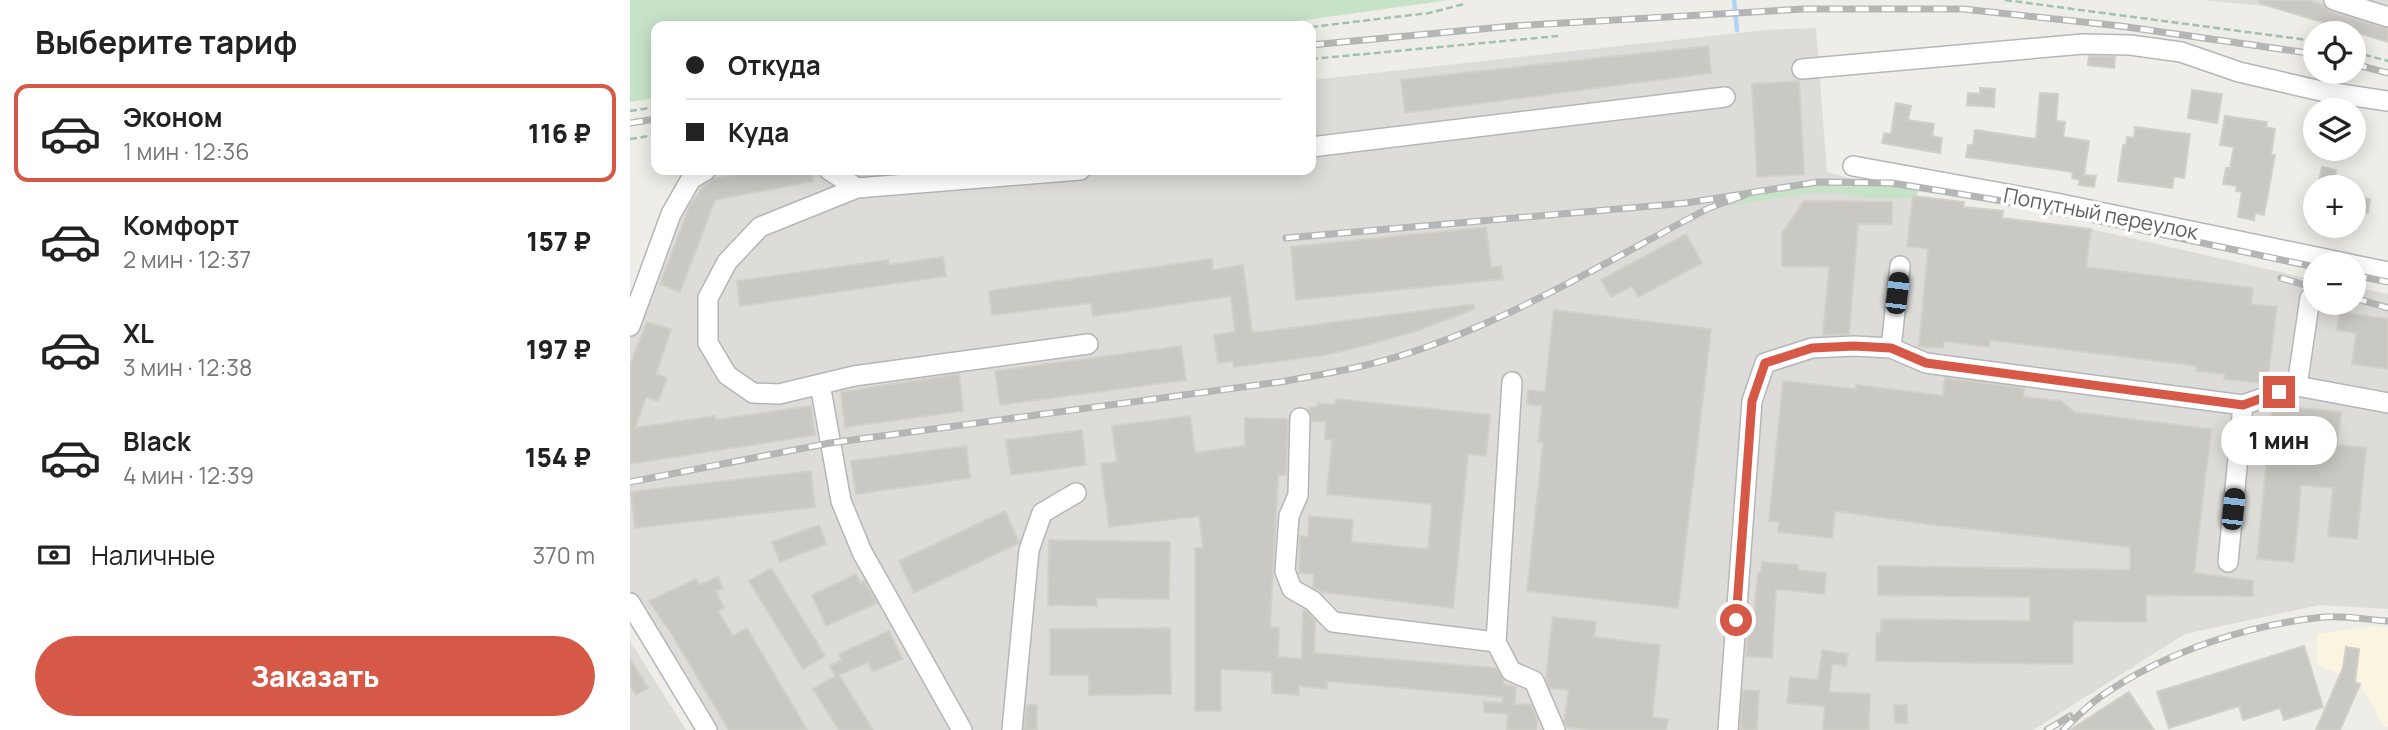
<!DOCTYPE html>
<html lang="ru">
<head>
<meta charset="utf-8">
<style>
  body { margin:0; font-family:Manrope,sans-serif; background:#f6f6f6; color:#222; height:100vh; display:flex; flex-direction:column; font-size:26px; white-space:nowrap }
  * { box-sizing:border-box; margin:0 }
  p { font-size:23px; color:#767676 }
  .icon { flex:none; width:38px; height:38px; fill:none; stroke:currentColor; stroke-width:2; stroke-linecap:round; stroke-linejoin:round }
  .map { position:relative; flex:1; overflow:hidden }
  .sheet { display:flex; flex-direction:column; background:#fff; width:630px }
  .sheet>* { flex:none }
  .top-card { position:absolute; left:21px; top:21px; width:665px; height:154px; border-radius:14px; box-shadow:0 4px 18px #0003; display:grid; align-content:center; height:154px; padding:0 35px; background:#fff }
  .controls { position:absolute; left:1673px; top:21px; display:grid; gap:14px }
  .controls a { display:grid; place-items:center; width:63px; height:63px; border-radius:50%; background:#fff; box-shadow:0 4px 18px #0003; font-size:35px }
  .end { position:absolute; width:32px; height:32px; margin:-16px; border:9px solid #d55946; background:#fff; box-shadow:0 0 0 4px #fff }
  .from { border-radius:50% }
  .bubble { position:absolute; height:49px; border-radius:24px; background:#fff; box-shadow:0 4px 18px #0003; font-size:23px; font-weight:800; line-height:49px; text-align:center }
  .car { position:absolute; width:21px; height:42px; margin:-21px -10px; border-radius:9px; box-shadow:0 0 5px 2px #0007; background:linear-gradient(#222 24%,#8ab4d8 0 40%,#222 0 76%,#8ab4d8 0 86%,#222 0) }
  .top-card b { display:flex; align-items:center; gap:24px; height:66px; font-size:26px }
  .top-card b+b { border-top:2px solid #e0e0e0 }
  .top-card i { width:18px; height:18px; background:#222 }
  ul { padding:0; list-style:none }
  li { display:flex; align-items:center; gap:21px; height:98px; margin:0 14px 10px; padding:0 21px; border:4px solid transparent; border-radius:14px }
  li div { flex:1 }
  li b { display:block; font-size:26px }
  li em { font-style:normal; font-weight:800 }
  li.active { border-color:#d55946 }
  li>.icon { width:63px; height:63px; stroke-width:1.5 }
  h2 { padding:0 35px; font-size:32px; line-height:84px }
  .pay { display:flex; align-items:center; gap:18px; height:77px; padding:0 35px; font-size:26px }
  .pay p { margin-inline-start:auto }
  .button { display:flex; gap:14px; margin-top:auto; padding:14px 35px }
  .button a { flex:1; height:80px; border-radius:42px; background:#d55946; color:#fff; font-size:28px; font-weight:800; line-height:80px; text-align:center }
  main { display:flex; flex:1; min-height:0 }
  .map>svg:first-child { display:block }
</style>
</head>
<body>
<main>
<section class="sheet">
<h2>Выберите тариф</h2>
<ul>
<li class="active"><svg class="icon" aria-label="car" viewBox="0 0 24 24"><path d="M5 17H2v-5l4-1 3-4h7l3 4 3 1v5h-3M9 17h6M6 11h13"/><circle cx="7" cy="17" r="2"/><circle cx="17" cy="17" r="2"/></svg><div><b>Эконом</b><p>1 мин · 12:36</p></div><em>116 ₽</em></li>
<li><svg class="icon" aria-label="car" viewBox="0 0 24 24"><path d="M5 17H2v-5l4-1 3-4h7l3 4 3 1v5h-3M9 17h6M6 11h13"/><circle cx="7" cy="17" r="2"/><circle cx="17" cy="17" r="2"/></svg><div><b>Комфорт</b><p>2 мин · 12:37</p></div><em>157 ₽</em></li>
<li><svg class="icon" aria-label="car" viewBox="0 0 24 24"><path d="M5 17H2v-5l4-1 3-4h7l3 4 3 1v5h-3M9 17h6M6 11h13"/><circle cx="7" cy="17" r="2"/><circle cx="17" cy="17" r="2"/></svg><div><b>XL</b><p>3 мин · 12:38</p></div><em>197 ₽</em></li>
<li><svg class="icon" aria-label="car" viewBox="0 0 24 24"><path d="M5 17H2v-5l4-1 3-4h7l3 4 3 1v5h-3M9 17h6M6 11h13"/><circle cx="7" cy="17" r="2"/><circle cx="17" cy="17" r="2"/></svg><div><b>Black</b><p>4 мин · 12:39</p></div><em>154 ₽</em></li>
</ul>
<div class="pay"><svg class="icon" aria-label="cash" viewBox="0 0 24 24"><path d="M3 7h18v10H3z"/><circle cx="12" cy="12" r="2"/></svg>Наличные<p>370 m</p></div>
<div class="button"><a>Заказать</a></div>
</section>
<div class="map">
<svg width="1758" height="730" viewBox="0 0 1758 730">
  <rect width="100%" height="100%" fill="#eeede7"/>
  <path fill="#faf5e0" d="M1744 626 1758 627V727L1753 725 1730 684 1687 664V634Z"/>
  <path fill="#dddcd9" d="M1572 0H1758V42L1643 7Z
    M1186 28 1197 172 1286 197 1334 202V207L1373 211 1372 218 1461 229 1685 280V303H1724V287L1758 294V609L1690 605 1555 634 1403 730H80L0 601V305L68 170H681V80L1135 30Z
    M0 641 56 730H0Z"/>
  <path fill="#c6e3c8" d="M0 0H819L632 26H26V98L0 102Z
    M1188 182 1262 183 1289 187 1286 197 1242 199 1210 193H1179L1099 206 1115 195Z"/>
  <g fill="none" stroke-linecap="round" stroke-linejoin="round">
    <path stroke="#b0d3f5" stroke-width="4.5" d="M1104 0 1107 30"/>
  </g>
  <path fill="#cac8c3" stroke="#d2cfc6" stroke-width="2" d="M1629 0H1678L1693 5 1700 12 1758 29V42L1629 3Z
    M1078 46 1081 73 775 113 771 80Z
    M1459 56 1485 57 1484 68 1458 65Z
    M1169 81 1174 174 1127 177 1122 84Z
    M1350 88 1365 89 1364 107 1337 105 1338 93 1350 94Z
    M1562 90 1592 94 1587 123 1558 118Z
    M1410 93 1428 94 1426 121 1435 122 1433 137 1459 141 1454 175 1466 176 1464 187 1449 185 1450 180 1442 178 1443 172 1336 157 1338 145H1343L1345 130 1406 139Z
    M1266 103 1281 106 1278 120 1304 124 1302 136 1312 138 1310 153 1252 143 1254 133 1261 134Z
    M1595 116 1637 122 1636 127 1645 129 1641 155H1645L1634 215 1625 213 1624 220 1608 217 1612 192 1606 191 1607 186 1593 184 1596 168H1600L1604 147 1590 145Z
    M1505 127 1560 134 1554 178 1544 176 1542 188 1488 181 1493 145H1496L1497 137 1504 138Z
    M1692 167 1706 170 1703 187H1688Z
    M132 170H181L183 181 85 200 50 292 30 284 60 205 74 186 84 179Z
    M1283 196 1334 202 1333 207 1373 211 1372 218 1461 229 1456 267 1623 288 1621 304 1647 307 1637 384 1594 379 1595 374 1567 371V366L1360 340 1359 347 1314 341 1313 348 1289 346 1298 249 1277 246Z
    M1724 196 1740 199 1738 213 1724 211Z
    M1174 201 1262 202V224H1228L1219 334 1193 335 1199 267 1152 266V233Z
    M856 227 861 267 871 266 873 279 666 300 661 247Z
    M1056 234 1072 263 1008 297 1002 286 981 297 971 280Z
    M313 257 316 276 110 306 107 281 258 260 259 265Z
    M582 259 583 270 613 265 622 333 843 304 844 309 786 331 740 344 695 355 604 367 603 361 588 363 584 335 605 332 601 296 463 316 461 303 362 315 359 291Z
    M924 310 1081 329 1048 608 897 591 913 443 908 442 912 406 897 404 898 390 915 392Z
    M1710 312 1758 319V369L1722 364 1726 333 1707 330Z
    M17 322 41 329 26 374 37 378 28 401 16 397 5 428 85 416V420L181 406 185 435 0 464V365Z
    M551 346 556 380 370 405 365 371Z
    M329 374 333 411 215 427 211 392Z
    M1315 378 1394 388 1393 397 1431 401 1444 412 1581 429 1564 573 1623 581V596L1516 595V622L1443 621V664L1246 661V633H1251V619L1400 621V597L1248 595V566L1500 570V547L1298 524 1205 511 1202 538 1148 532 1149 522 1139 521 1153 381 1226 389V385L1313 396Z
    M706 399 860 415 856 456 838 454 823 608 692 592 683 587 684 574 669 573 670 536 678 537 679 516 723 520 721 542 798 549 802 504 697 494 702 440 695 439 696 422 682 421 679 410 680 407H687L688 403 705 405Z
    M1647 406 1711 412 1707 445 1736 448 1727 539 1698 536 1703 488 1671 485 1664 562 1627 559 1642 408Z
    M560 416 565 453 615 446V418L658 419 656 475H648L640 627 649 628 648 657 672 659 673 611H676L685 621 684 653 866 668 874 680 873 684 886 687 885 704 901 705 907 719 906 730H877L878 714 854 712V702L872 703 873 697 697 681V689L669 686V695L642 693V672L591 669V711H565V548H573L569 516 479 527 471 464 487 462 482 426Z
    M452 430 456 465 381 475 376 440Z
    M336 446 340 478 226 494 221 461Z
    M181 471 185 507 5 528 1 492Z
    M375 511 389 543 284 593 269 561Z
    M189 525 196 544 150 562 142 542Z
    M419 540 540 542 539 599 467 598V606L418 605Z
    M1132 562 1168 565V570L1196 573 1194 594 1146 589 1142 658 1116 656 1119 612H1124L1128 573H1131Z
    M141 568 195 656 173 669 119 581Z
    M226 574 230 583 234 581 247 603 196 626 182 595Z
    M88 577 93 588 86 591 94 608 88 611 103 636 117 628 177 730H99L43 636 19 601 66 579 69 585Z
    M923 617 966 622 964 637 1030 645 1022 717 1038 719 1036 730H960L937 727 934 721 939 690 920 688 916 677Z
    M540 628 541 694 459 695V675H420V629Z
    M259 631 272 659 243 672 238 662 209 675 243 730H209L183 689 205 676 200 666 212 660 209 654Z
    M1674 646 1693 707 1654 720 1650 708 1613 720 1609 706 1539 728 1527 692Z
    M1716 647 1729 649 1725 682 1730 684 1710 730H1686L1713 668Z
    M1192 650 1218 654 1216 666 1202 664 1199 692 1240 694 1239 730H1193L1195 706 1157 703 1160 677 1188 680Z
    M0 658 18 688 6 695 0 685Z
    M1113 690 1129 691 1127 730H1110Z
    M1499 692 1524 730H1440Z
    M397 705H407V730H394Z
    M1264 705H1277V723H1265Z"/>
  <g fill="none" stroke-linecap="round" stroke-linejoin="round">
    <g stroke="#b4b6b9" stroke-width="22">
      <path id="minor" d="M1704 0 1758 17
        M1172 69 1453 44 1500 45 1551 52 1609 72 1691 91 1758 101
        M681 147 1095 97
        M1223 166 1426 203 1720 264
        M199 170 227 188 450 170
        M227 188 130 227 97 262 78 298V343L97 375 123 393 149 394 224 376 458 344
        M1724 265 1758 272
        M0 326 41 214 61 179 76 170
        M1261 348 1270 266
        M882 382 866 642 881 671 904 681 925 730
        M190 384 211 501 232 552 332 730
        M1667 386 1680 298
        M670 418 668 495 659 516 655 571 662 589 683 601 703 622 866 642
        M1598 562 1613 405
        M0 603 77 730
        M382 730 399 550 412 513 446 493
        M1098 730 1122 401 1135 363 1182 348 1224 346 1261 348 1296 363 1613 405 1667 386 1758 403"/>
    </g>
    <path stroke="#a0c3ac" stroke-width="2.5" stroke-dasharray="7 3.5" stroke-linecap="butt" d="M1375 0 1685 41
      M681 27 799 13 834 4
      M1724 52 1758 61
      M681 59 928 36
      M0 111 26 107
      M0 139 26 135"/>
    <use href="#minor" stroke="#fff" stroke-width="19"/>
    <g stroke="#b4b5b5" stroke-width="7">
      <path id="rail" d="M681 45 883 26 1174 9H1333L1490 26 1685 54
        M1724 64 1758 73
        M0 123 26 119
        M656 238 1056 203 1188 182 1262 183 1385 203 1685 267
        M1724 275 1758 282
        M1651 278 1685 288
        M1724 298 1758 308
        M0 482 200 443 650 382C695 374 742 366 785 351 888 316 983 258 1079 208L1115 195
        M1417 730 1440 716
        M1433 730C1446 718 1459 704 1473 695 1537 651 1618 625 1694 617 1714 615 1737 620 1758 621"/>
    </g>
    <use href="#rail" stroke="#fff" stroke-width="4.5" stroke-dasharray="13" stroke-linecap="butt"/>
  </g>
  <g fill="none" stroke-linecap="round" stroke-linejoin="round">
    <path stroke="#d55946" stroke-width="9" d="M1106 620 1122 401 1135 363 1182 348 1224 346 1261 348 1296 363 1613 405 1649 392"/>
  </g>
  <g text-anchor="middle" dominant-baseline="central" stroke-width="7" stroke-linejoin="round" paint-order="stroke">
    <g font-size="21" fill="#5e6165" stroke="#fff">
      <text transform="translate(1471 213) rotate(11)">Попутный переулок</text>
    </g>
  </g>
</svg>
<div class="controls">
<a><svg class="icon" aria-label="locate" viewBox="0 0 24 24"><circle cx="12" cy="12" r="6"/><path d="M12 2v4M12 18v4M2 12h4M18 12h4"/></svg></a>
<a><svg class="icon" aria-label="layers" viewBox="0 0 24 24"><path d="M12 4l9 5-9 5-9-5zM3 14l9 5 9-5"/></svg></a>
<a>+</a>
<a>−</a>
</div>
<i class="end from" style="left:1106px;top:620px"></i>
<i class="end" style="left:1649px;top:392px"></i>
<div class="bubble" style="left:1591px;top:416px;width:116px">1 мин</div>
<i class="car" style="left:1267px;top:293px;rotate:7deg"></i>
<i class="car" style="left:1603px;top:509px;rotate:6deg"></i>
<div class="top-card">
<b><i class="from"></i>Откуда</b>
<b><i></i>Куда</b>
</div>
</div>
</main>
</body>
</html>
